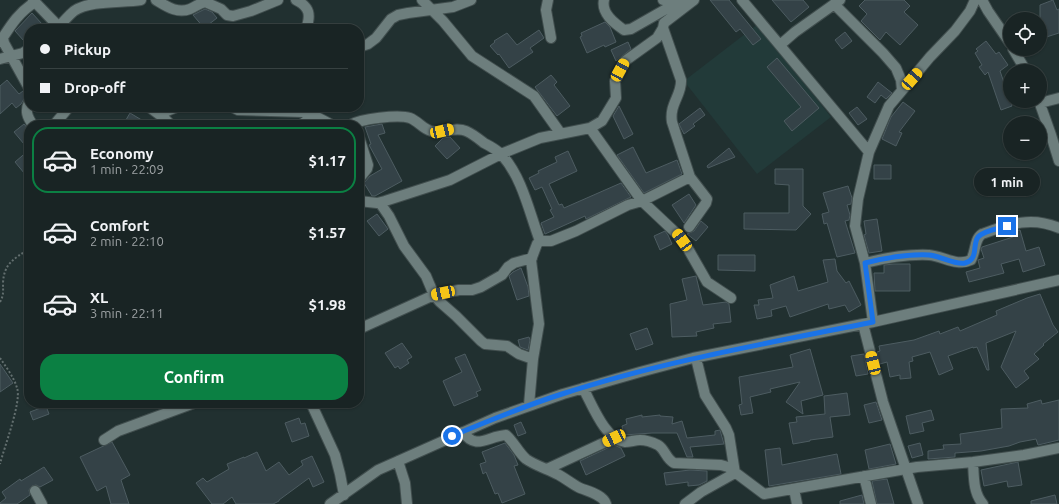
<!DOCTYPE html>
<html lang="en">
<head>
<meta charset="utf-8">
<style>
  body { margin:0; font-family:Ubuntu,sans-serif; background:#222c2c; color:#f1f3f6; height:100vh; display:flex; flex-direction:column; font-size:15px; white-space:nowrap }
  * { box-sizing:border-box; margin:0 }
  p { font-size:13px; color:#9fa4a6 }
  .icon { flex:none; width:22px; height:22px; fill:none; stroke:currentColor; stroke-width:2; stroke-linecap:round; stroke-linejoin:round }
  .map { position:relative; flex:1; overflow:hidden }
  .sheet { position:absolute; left:24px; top:120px; width:340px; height:288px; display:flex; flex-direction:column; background:#192424; border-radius:16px; box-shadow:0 1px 3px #0004,0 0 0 1px #374141 }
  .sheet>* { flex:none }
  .banner { position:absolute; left:24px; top:24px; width:340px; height:88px; border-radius:16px; box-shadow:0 1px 3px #0004,0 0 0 1px #374141; display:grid; align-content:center; height:88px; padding:0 16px; background:#192424 }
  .controls { position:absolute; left:1003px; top:12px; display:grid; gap:8px }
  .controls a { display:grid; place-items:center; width:44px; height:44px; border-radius:50%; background:#192424; box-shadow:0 1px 3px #0004,0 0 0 1px #374141; font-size:20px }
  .end { position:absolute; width:18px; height:18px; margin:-9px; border:5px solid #1a73e8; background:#fff; box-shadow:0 0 0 2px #fff }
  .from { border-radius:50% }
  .bubble { position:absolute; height:28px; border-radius:14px; background:#192424; box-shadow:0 1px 3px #0004,0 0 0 1px #374141; font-size:13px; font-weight:700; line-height:28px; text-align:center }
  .car { position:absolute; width:12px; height:24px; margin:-12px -6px; border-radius:5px; box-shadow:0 0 3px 1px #0007; background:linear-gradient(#f5c518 24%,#345 0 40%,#f5c518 0 76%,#345 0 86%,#f5c518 0) }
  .banner b { display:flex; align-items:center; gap:14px; height:38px; font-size:15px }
  .banner b+b { border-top:1px solid #374141 }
  .banner i { width:10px; height:10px; background:#f1f3f6 }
  ul { padding:7px 0 0; list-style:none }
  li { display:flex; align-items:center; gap:12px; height:66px; margin:0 8px 6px; padding:0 8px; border:2px solid transparent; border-radius:16px }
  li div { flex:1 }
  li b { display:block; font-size:15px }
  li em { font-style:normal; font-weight:700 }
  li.active { border-color:#0b8043 }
  li>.icon { width:36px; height:36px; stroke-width:1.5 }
  .button { display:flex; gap:8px; margin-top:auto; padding:8px 16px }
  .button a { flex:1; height:46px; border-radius:16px; background:#0b8043; color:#fff; font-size:16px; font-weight:700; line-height:46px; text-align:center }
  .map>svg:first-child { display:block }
</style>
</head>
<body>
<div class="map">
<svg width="1059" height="504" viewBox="0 0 1059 504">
  <rect width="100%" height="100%" fill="#213030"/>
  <path fill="#223a39" d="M758 24 831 117 757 174 684 81Z"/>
  <path fill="#344247" stroke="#4d5c61" d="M710 0H729L761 39 753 45 740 29 736 32Z
    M772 0H803L809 7 791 22Z
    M865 0H904L910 6 904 12 918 25 900 45 886 32 880 40 861 21 867 14 859 6Z
    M1053 0 1057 10 1059 9V33L1040 39V5Z
    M205 9 212 12 217 18 204 28 193 15Z
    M32 13 42 24 36 29H29V36L24 41 15 31Z
    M605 22 610 27 616 42 605 47 604 45 587 53 580 37 582 36 581 33Z
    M539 30 544 38 530 48 533 52 509 68 499 54 498 55 490 46 495 42 494 41 507 33 517 45Z
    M845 32 852 41 842 49 835 40Z
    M986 41 996 54 999 52 1008 65 1000 71 1012 106 1001 110 988 72 985 75 979 67 982 65 975 53 978 51 976 49Z
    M628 42 631 49 616 61 611 50Z
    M777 58 819 108 792 131 784 121 801 107 767 67Z
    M551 75 557 82 554 85 570 106 557 116 535 87Z
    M7 80 19 94 23 91 29 96 25 97 21 104 16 108 12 103 0 114V86Z
    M878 82 892 93 886 99 881 95 875 103 867 97Z
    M903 102 915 111 899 132 902 133 896 146 882 139 891 117Z
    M619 106 633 134 624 139 613 116Z
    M857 107 867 119 858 125 849 113Z
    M700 108 705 115 693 124 695 126 684 134 679 124Z
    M130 113 150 125H123Z
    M24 124 29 130V179L15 162 29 150 14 132Z
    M382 124 385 133 378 135 402 181 375 196H372L364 183 370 176 382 169 369 145 371 144 365 127Z
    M450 137 460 148 447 159 435 146 443 138Z
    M633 147 646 173 677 160 682 174 644 193 617 155Z
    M729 148 735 157 708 168 707 166Z
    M568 151 577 171 549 184 559 205 562 204 564 208 621 183 631 197 586 219 585 216 545 234 541 223 554 217 550 210 552 209 542 187 535 190 529 178 539 173 538 171 557 162 555 157Z
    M874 165H891V179H874Z
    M775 169H803V206L811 214 796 230 744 229V213H789V185L775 184Z
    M848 186 852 198 851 204 847 205 850 215 849 220 845 221 855 253 837 257 827 223 824 224 822 214 829 212 823 193Z
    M689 194 696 205 684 223 672 205Z
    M377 214 388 229 379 236 367 221Z
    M877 219 882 251 869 253 864 235 866 234 864 221Z
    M701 221 708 227 696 241 687 234 694 231Z
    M1020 230 1026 251 1039 247 1045 265 1023 272 1019 259 1001 264 1004 273 969 282 966 272 980 268 978 260 984 258 981 249 982 247 1013 237 1012 231Z
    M665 231 668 235 672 244 660 250 654 236Z
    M718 255H755V271L718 270Z
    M835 259 837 271 846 283 849 281 861 305 849 312 845 305 829 309 828 304 790 317 786 306 771 310 772 316 757 319 754 305H759L758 300 773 298 770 285 794 276 798 291 828 282 823 260Z
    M894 264H910V291H875L874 273H884V265Z
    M521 268 528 287 529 296 517 300 509 276 513 272Z
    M696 276 703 305 726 302 729 304 731 322 713 324 714 328 696 332 697 336 672 337 670 304 687 300 682 279Z
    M1040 294 1053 325 1058 332 1043 344 1044 345 1034 354 1039 359 1024 371 1029 378 1016 388 1001 367 1016 331 986 343 989 370H987L977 347 973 348V347L948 356 953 369 939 375 930 352 912 357 913 361 909 362 911 378 900 379V375L890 377 887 362 880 364 877 352 880 351 879 346 914 340 939 331 940 334 958 327 960 331 997 315 996 311 1027 298Z
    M647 328 653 344 636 350 630 334Z
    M529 337 530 340 528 350 520 347 518 340Z
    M402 343 412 357 407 360 409 363 400 369 398 366 395 368 385 353Z
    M810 349 823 395 801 401 803 414 786 402 800 382 770 389 771 392 750 397 753 413 741 415 739 405 742 404 739 377 793 367 790 355Z
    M465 354 481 390 476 392 478 396 454 406 443 381 462 372 455 358Z
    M864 354 868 374 856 376 851 356Z
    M0 364 13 383 0 392Z
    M847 393 850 415 830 417 833 437 810 440V441L793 444 789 423 797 422 796 417 825 414 824 396Z
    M1041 400 1042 404 1059 400V440L1038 445 1036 439 1020 442 1009 446 981 451 955 453V457L928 459V451L944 449 943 445 961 444 960 434 1002 428 1001 409 1028 408 1027 404Z
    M876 402 882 420 869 423 864 405Z
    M46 406 49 414 33 420 30 412Z
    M931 410 934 420 922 423 924 431 910 434 906 416Z
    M642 415V417L660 415V416L673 417 672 424 682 421 687 438 715 435V431L720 430 724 444 690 447 693 457H687L677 433H652L624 435 622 426 627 424 626 419Z
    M299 418 301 424 305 423 309 436 292 442 285 423Z
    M521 422 526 433 518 436 514 425Z
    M112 442 130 475 121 480 129 504H111L106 486 97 491 80 457Z
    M505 443 514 455 518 465 514 466 525 494 502 503 498 493 495 494 486 472 483 474 480 464 486 462 482 452Z
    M920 443 923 455 912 458 908 446Z
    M890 444 896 464 869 469 865 450Z
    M614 445 621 448 625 456 586 475 580 461Z
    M780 448 782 465 837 454 841 474 769 486 765 450Z
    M257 452 266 471 279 462 289 475 303 465 301 461 312 456 324 482 313 487 309 478 279 500V501L273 504H236L232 497 223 504H212L196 483 203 478 207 482 229 469 227 464 244 457V458Z
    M1018 462 1022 485 1008 487 1007 481 984 486 981 470Z
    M44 467 53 480 40 487 36 485 32 486 29 490 30 495 17 504H0V503L6 498 2 492 20 479 21 481Z
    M690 470 707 471V481L699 485 688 486V482L666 485 664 473Z
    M887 479 894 504H877L872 481Z
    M862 495 864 504H840V501Z
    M1055 495 1057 504H1031V501Z"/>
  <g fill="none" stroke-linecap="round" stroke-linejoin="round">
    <g stroke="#414e4e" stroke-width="12">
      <path id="minor" d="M33 0 61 29
        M156 0C166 6 177 14 190 9 195 7 200 3 205 2L221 9 227 15 233 16 251 11 278 0
        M296 0C310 7 311 15 306 29
        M422 0 443 21 472 56 534 96 561 134
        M548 0 546 10 551 38
        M604 0C601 13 614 23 624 30L631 29 682 0
        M663 0H672
        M742 0 869 152
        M982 0 988 11 1010 43
        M834 4 883 53 896 68 901 80 902 90
        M57 29C62 23 68 16 74 11 90 0 122 3 141 0
        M3 38 4 43 29 88
        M0 42C11 25 18 13 35 2
        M780 45 795 32 840 0
        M359 47 368 44 376 38 391 19 398 15 408 13 453 7 471 0
        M1013 49 1026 71
        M0 59 23 53 29 49
        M1039 101 1051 135 1059 161
        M29 102C25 111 27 117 33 125
        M1040 103 1059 98
        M149 107 164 118 171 125
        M232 107 238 110 304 112 313 115 332 125
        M159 114 177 107
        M54 125 69 107
        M301 125 313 115
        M350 125C361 119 398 114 410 118 418 121 423 129 431 131 442 135 454 126 466 131 473 134 479 139 484 143 490 146 497 150 502 155 523 179 529 212 540 241
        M590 128 642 201 677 234 687 247 707 282 731 298
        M359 137 368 165 367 169 359 179
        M359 201 377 203 385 201 450 180 501 154 540 138 590 128 602 121 616 98 615 81 625 61 657 38 663 28
        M380 203 389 216 404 246 426 276 434 295 440 302 456 316 481 341 485 344 507 346 519 354 533 359
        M689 227 706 203 707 199 690 177
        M865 263C885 258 907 254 929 255 943 256 957 267 971 260 976 252 974 239 982 234 1010 224 1031 216 1059 228
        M873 322 865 263 855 226 858 199 869 152 889 106 930 57 955 31 970 11 975 0
        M863 324 883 402 918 504
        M359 329 434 295 459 290H472L481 287 502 275 508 267 514 263 532 258
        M583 388C592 404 605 440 625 442 630 442 635 440 640 440 646 440 652 442 658 445 665 449 666 459 674 463L721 465 728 467 764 494 917 467 973 462 1024 455 1059 448
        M311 403 335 455 340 474 344 495
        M529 405 533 359 539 324 531 260 537 244 540 241H551L576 231 628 205 642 201 690 177 672 122C669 104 682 95 681 80L663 28 664 23 694 0
        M463 432C476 451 488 436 506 435 514 442 518 452 526 459 536 466 548 469 559 475 566 479 571 483 578 487 586 491 603 494 606 504
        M104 440 118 431 194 403
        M398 461 405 483 407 504
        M973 462C974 477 973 493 983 504
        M547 469 614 438
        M864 476 871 504
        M794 489 797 504
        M35 491 42 504
        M330 504 378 470 495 418 563 394 640 372 693 358 873 322 1059 280
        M685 504 701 492 735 473 729 435 726 428 705 395 696 358"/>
    </g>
    <path stroke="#636f6f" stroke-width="2" stroke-dasharray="2 2" stroke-linecap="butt" d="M0 302C4 295 3 291 3 283 4 263 14 259 29 249
      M0 358C6 367 14 377 17 388 22 401 4 448 0 464"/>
    <use href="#minor" stroke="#6d7e7d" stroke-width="10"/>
  </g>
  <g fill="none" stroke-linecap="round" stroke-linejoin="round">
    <path stroke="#1a73e8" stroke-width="5" d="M452 436C488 421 524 406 562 394 664 361 769 343 873 322L865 263C885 258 907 254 929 255 941 256 954 265 965 263 979 259 972 245 978 237 984 230 999 229 1007 226"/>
  </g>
</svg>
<div class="controls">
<a><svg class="icon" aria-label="locate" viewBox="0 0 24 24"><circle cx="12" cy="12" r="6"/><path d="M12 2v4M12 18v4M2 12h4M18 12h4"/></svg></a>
<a>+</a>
<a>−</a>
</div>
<i class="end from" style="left:452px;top:436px"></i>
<i class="end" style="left:1007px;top:226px"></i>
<div class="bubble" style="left:974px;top:168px;width:66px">1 min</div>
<i class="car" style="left:620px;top:70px;rotate:29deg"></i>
<i class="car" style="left:912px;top:79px;rotate:41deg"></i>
<i class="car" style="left:442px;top:131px;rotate:77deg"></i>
<i class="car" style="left:682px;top:240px;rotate:324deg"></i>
<i class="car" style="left:443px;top:293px;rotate:258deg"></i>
<i class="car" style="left:873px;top:363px;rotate:346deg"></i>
<i class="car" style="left:614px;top:438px;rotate:245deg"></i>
<div class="banner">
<b><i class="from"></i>Pickup</b>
<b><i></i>Drop-off</b>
</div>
<section class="sheet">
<ul>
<li class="active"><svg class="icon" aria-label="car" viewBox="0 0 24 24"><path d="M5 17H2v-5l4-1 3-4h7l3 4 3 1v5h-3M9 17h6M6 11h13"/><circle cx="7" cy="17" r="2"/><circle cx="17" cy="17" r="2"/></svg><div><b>Economy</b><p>1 min · 22:09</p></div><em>$1.17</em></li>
<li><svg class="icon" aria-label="car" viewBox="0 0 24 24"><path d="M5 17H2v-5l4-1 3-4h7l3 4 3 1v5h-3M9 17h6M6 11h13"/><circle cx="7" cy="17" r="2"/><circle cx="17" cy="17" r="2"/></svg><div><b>Comfort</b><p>2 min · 22:10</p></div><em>$1.57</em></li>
<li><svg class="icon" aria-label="car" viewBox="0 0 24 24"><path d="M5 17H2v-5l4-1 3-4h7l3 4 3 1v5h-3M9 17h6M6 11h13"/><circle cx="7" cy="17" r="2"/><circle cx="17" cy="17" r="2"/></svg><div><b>XL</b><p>3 min · 22:11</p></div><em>$1.98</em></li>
</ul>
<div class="button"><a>Confirm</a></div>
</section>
</div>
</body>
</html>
